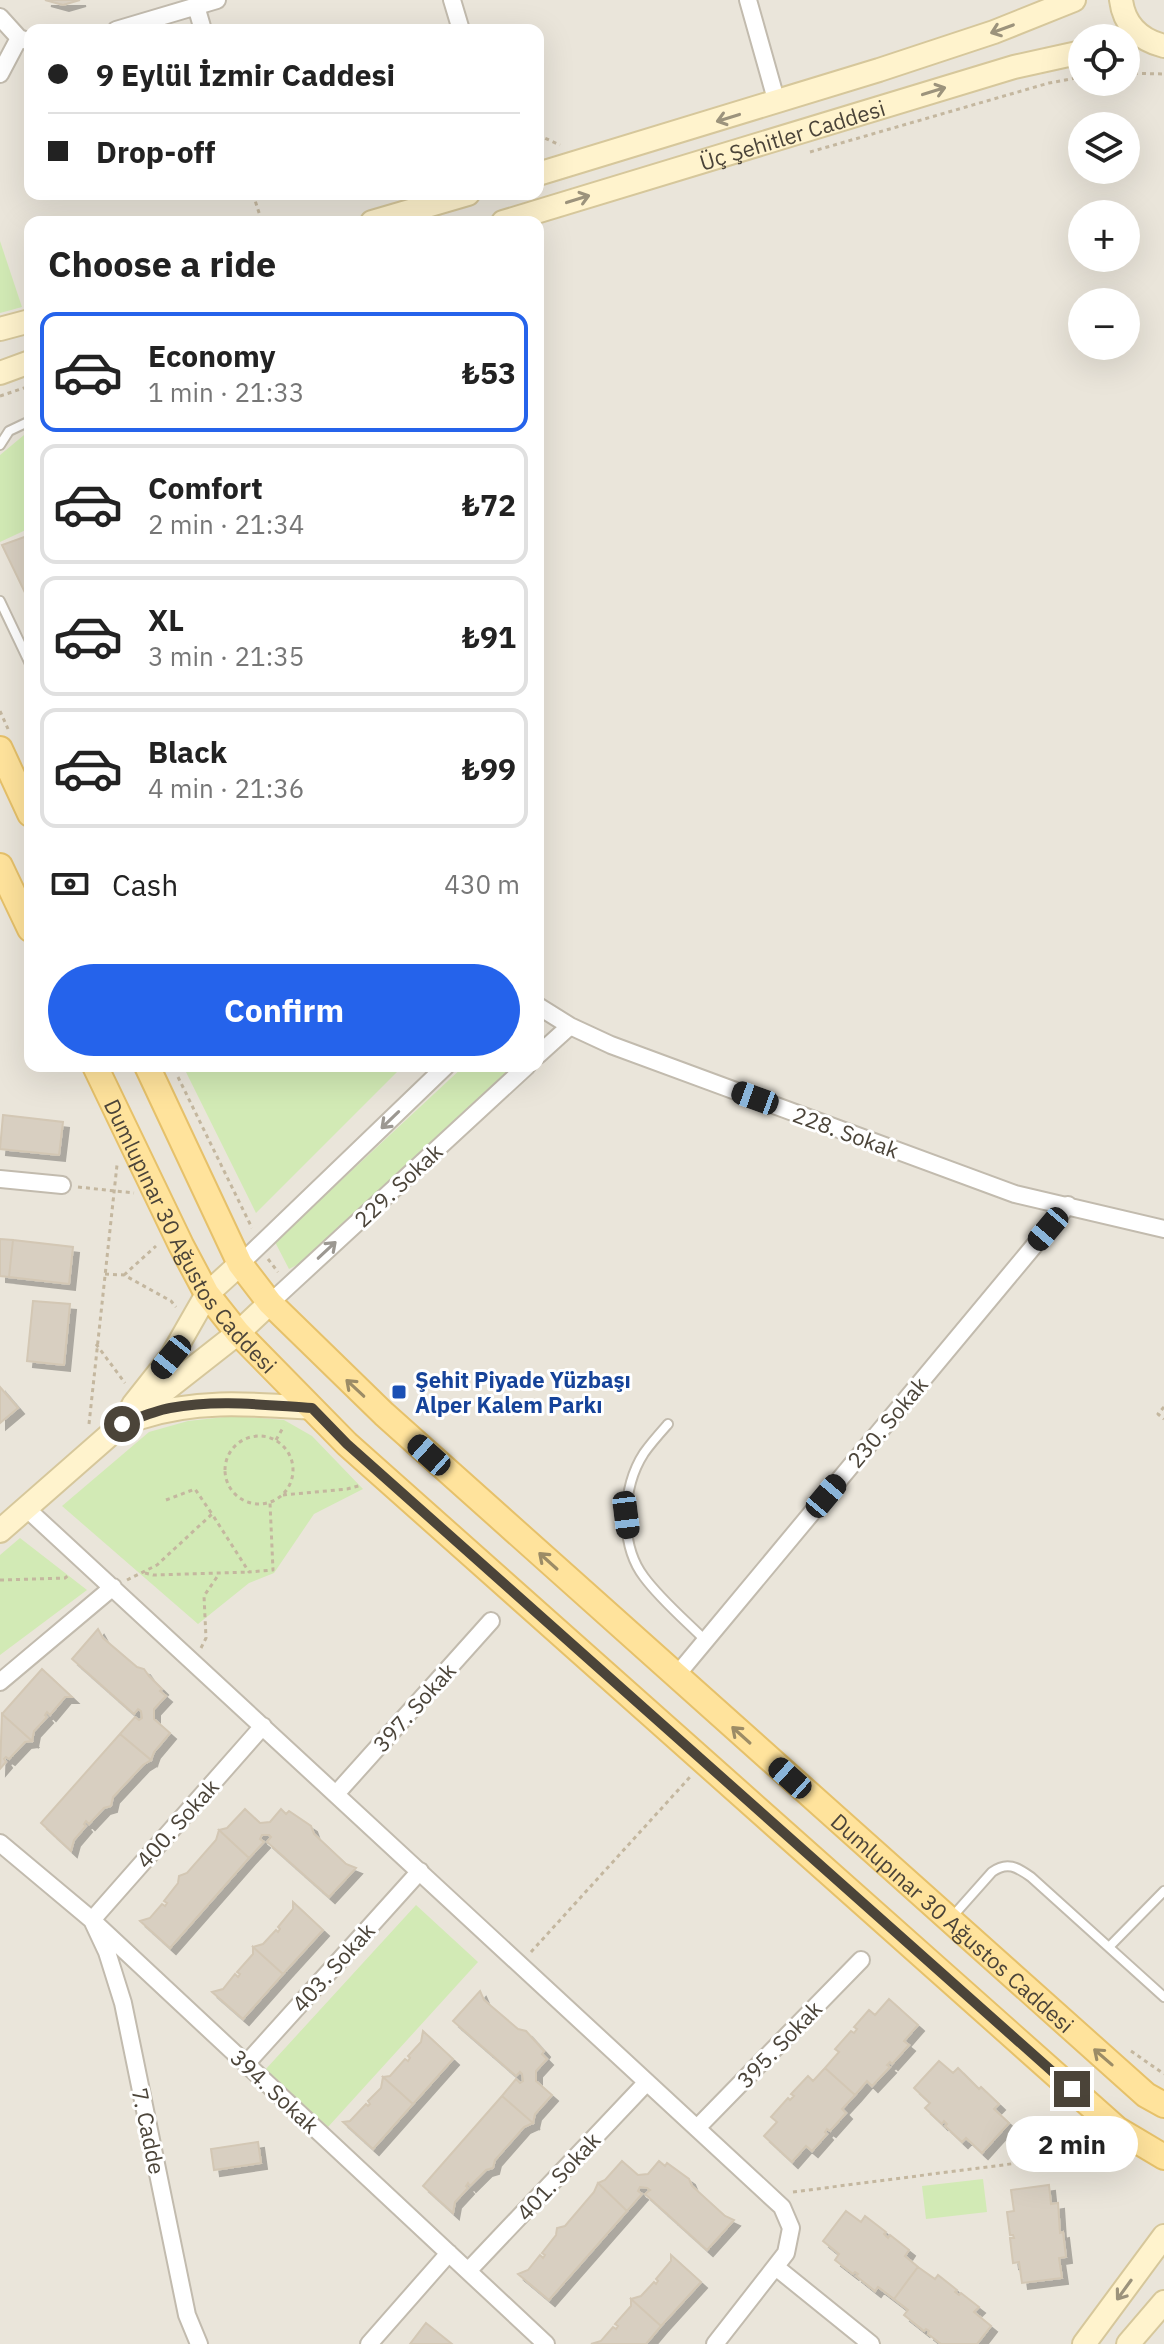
<!DOCTYPE html>
<html lang="en">
<head>
<meta charset="utf-8">
<style>
  body { margin:0; font-family:"IBM Plex Sans",sans-serif; background:#f2f2f2; color:#222; height:100vh; display:flex; flex-direction:column; font-size:30px; white-space:nowrap }
  * { box-sizing:border-box; margin:0 }
  p { font-size:26px; color:#767676 }
  .icon { flex:none; width:44px; height:44px; fill:none; stroke:currentColor; stroke-width:2; stroke-linecap:round; stroke-linejoin:round }
  .map { position:relative; flex:1; overflow:hidden }
  .details { position:absolute; left:24px; top:216px; width:520px; height:856px; display:flex; flex-direction:column; background:#fff; border-radius:16px; box-shadow:0 8px 32px #0002 }
  .details>* { flex:none }
  .banner { position:absolute; left:24px; top:24px; width:520px; height:176px; border-radius:16px; box-shadow:0 8px 32px #0002; display:grid; align-content:center; height:176px; padding:0 24px; background:#fff }
  .buttons { position:absolute; left:1068px; top:24px; display:grid; gap:16px }
  .buttons a { display:grid; place-items:center; width:72px; height:72px; border-radius:50%; background:#fff; box-shadow:0 8px 32px #0002; font-size:40px }
  .end { position:absolute; width:36px; height:36px; margin:-18px; border:10px solid #4b4439; background:#fff; box-shadow:0 0 0 4px #fff }
  .from { border-radius:50% }
  .bubble { position:absolute; height:56px; border-radius:28px; background:#fff; box-shadow:0 8px 32px #0002; font-size:26px; font-weight:700; line-height:56px; text-align:center }
  .car { position:absolute; width:24px; height:48px; margin:-24px -12px; border-radius:10px; box-shadow:0 0 6px 2px #0007; background:linear-gradient(#222 24%,#8ab4d8 0 40%,#222 0 76%,#8ab4d8 0 86%,#222 0) }
  .banner b { display:flex; align-items:center; gap:28px; height:76px; font-size:30px }
  .banner b+b { border-top:2px solid #e0e0e0 }
  .banner i { width:20px; height:20px; background:#222 }
  ul { padding:0; list-style:none }
  li { display:flex; align-items:center; gap:24px; height:120px; margin:0 16px 12px; padding:0 8px; border:4px solid #e0e0e0; border-radius:16px }
  li div { flex:1 }
  li b { display:block; font-size:30px }
  li em { font-style:normal; font-weight:700 }
  li.on { border-color:#2563eb }
  li>.icon { width:72px; height:72px; stroke-width:1.5 }
  h2 { padding:0 24px; font-size:36px; line-height:96px }
  .pay { display:flex; align-items:center; gap:20px; height:88px; padding:0 24px; font-size:30px }
  .pay p { margin-inline-start:auto }
  .primary-button { display:flex; gap:16px; margin-top:auto; padding:16px 24px }
  .primary-button a { flex:1; height:92px; border-radius:48px; background:#2563eb; color:#fff; font-size:32px; font-weight:700; line-height:92px; text-align:center }
  .map>svg:first-child { display:block }
</style>
</head>
<body>
<div class="map">
<svg width="1164" height="2344" viewBox="0 0 1164 2344">
  <defs>
    <filter id="shadow"><feDropShadow dx="6" dy="6" stdDeviation="0" flood-color="#0004"/></filter>
  </defs>
  <rect width="100%" height="100%" fill="#f6f3ec"/>
  <path fill="#eae5da" fill-rule="evenodd" d="M0 0H1164V2344H0ZM30 30H538V194H30ZM1082 38H1126V82H1082ZM1082 126H1126V170H1082ZM1082 214H1126V258H1082ZM30 222H538V1066H30ZM1082 302H1126V346H1082Z"/>
  <path fill="#d2eab5" d="M0 241 22 307 0 313Z
    M30 430V528L0 542V455Z
    M183 1066H403L256 1213Z
    M464 1066H513L299 1264 289 1269 275 1242Z
    M234 1416 284 1420 312 1436 363 1489 314 1514 274 1573 249 1583 198 1624 62 1506 149 1432 188 1421Z
    M20 1538 87 1590 0 1655V1555Z
    M416 1905 478 1962 328 2127 265 2070Z
    M983 2179 987 2212 926 2219 922 2186Z"/>
  <path fill="#d8cfc1" stroke="#d3c7b4" stroke-width="2" filter="url(#shadow)" d="M45 0H80L63 5Z
    M30 535V603L2 545Z
    M3 1115 63 1122 59 1155 0 1149Z
    M0 1239 13 1240 9 1277 0 1276Z
    M13 1240 73 1247 69 1284 9 1277Z
    M33 1301 70 1304 64 1365 27 1361Z
    M0 1387 18 1408 0 1423Z
    M98 1629 103 1638 137 1667 144 1669 149 1676 162 1689 160 1691 166 1696 154 1709V1719L170 1733 154 1752 151 1760 120 1734 135 1717 139 1720 142 1718 141 1711 138 1709 134 1714 72 1659Z
    M42 1669 72 1697H65L50 1715 47 1712 45 1715 47 1717 34 1731 32 1741 2 1714Z
    M2 1714 32 1741 25 1742 9 1759 6 1757 4 1759 6 1762 0 1769Z
    M120 1734 151 1760 143 1765 113 1797 111 1806 104 1808 89 1824 86 1821 84 1824 86 1826 74 1840 71 1851 41 1823Z
    M245 1809 260 1823 270 1822 281 1809 286 1814 289 1811 311 1826 314 1834 346 1864 356 1868 329 1897 267 1842 271 1837 269 1835H262L260 1839 264 1842 249 1858 219 1830 227 1828Z
    M219 1830 249 1858 170 1948 140 1921 150 1918 162 1904 165 1906 167 1903 164 1901 178 1883 179 1876 187 1873 216 1840Z
    M293 1902 323 1930 283 1974 253 1947 263 1944 276 1930 278 1932 280 1929 278 1927 293 1909Z
    M253 1947 283 1974 243 2019 212 1992 223 1989 235 1974 238 1977 240 1974 237 1972 253 1954Z
    M480 1991 484 2000 518 2029 526 2031 544 2051 542 2054 547 2059 536 2071V2081L552 2095 535 2114 533 2123 502 2096 516 2079 520 2083 523 2081 522 2074 520 2072 516 2076 453 2021Z
    M889 1999 918 2025 904 2041 909 2045 892 2064 890 2062 887 2065 890 2067 872 2086 867 2081 855 2095 825 2068 839 2052 835 2049 851 2031 854 2033 857 2029 854 2027 869 2010 875 2015Z
    M423 2031 453 2059 413 2104 383 2077 390 2076 405 2059 408 2061 410 2058 408 2056 421 2042Z
    M939 2061 953 2073 958 2068 979 2089 981 2087 999 2104 994 2109 1009 2123 982 2153 966 2138 962 2142 945 2126 947 2124 944 2121 942 2124 925 2108 930 2103 914 2088Z
    M825 2068 855 2095 842 2109 846 2113 830 2131 827 2129 825 2132 827 2134 812 2151 806 2146 792 2162 764 2136 777 2122 771 2117 788 2098 790 2100 794 2096 791 2094 808 2076 813 2081Z
    M383 2077 413 2104 373 2149 343 2122 350 2121 366 2104 368 2106 370 2104 368 2101 381 2088Z
    M502 2096 533 2123 524 2127 495 2160 493 2168 486 2170 470 2186 468 2183 466 2186 468 2188 455 2202 453 2213 423 2186Z
    M258 2142 261 2163 214 2170 211 2149Z
    M622 2161 638 2175 648 2174 659 2161 665 2166 667 2163 689 2179 692 2186 725 2216 734 2220 707 2250 645 2194 650 2190 647 2188 640 2187 638 2191 642 2194 627 2211 598 2183 605 2180Z
    M598 2183 627 2211 549 2300 518 2274 528 2270 540 2255 543 2258 545 2255 542 2253 556 2235 557 2228 565 2226 594 2192Z
    M1049 2185 1051 2204 1058 2203 1060 2233 1063 2232 1066 2257 1059 2258 1062 2278 1022 2283 1019 2262 1013 2263 1010 2238H1014L1013 2235H1010L1007 2212 1014 2211 1011 2190Z
    M846 2211 861 2222 865 2216 886 2232 884 2234 888 2238 890 2235 909 2250 905 2256 918 2267 894 2299 878 2287 875 2291 856 2276 858 2274 855 2272 853 2274 835 2260 839 2254 823 2241Z
    M671 2255 701 2282 661 2326 631 2299 641 2296 654 2282 656 2284 658 2281 656 2279 671 2261Z
    M918 2267 935 2279 938 2275 957 2290 955 2292 959 2295 961 2293 979 2307 974 2312 991 2326 977 2344H941L928 2334 929 2331 926 2329 924 2331 904 2315 908 2310 894 2299Z
    M631 2299 661 2326 646 2344H591L601 2341 613 2327 616 2329 618 2326 615 2324 631 2306Z
    M426 2323 452 2344H410Z"/>
  <g fill="none" stroke-linecap="round" stroke-linejoin="round">
    <g stroke="#c2bbae" stroke-width="12">
      <path id="lane" d="M0 445 9 431 30 421
        M0 601 30 664
        M668 1424C660 1433 651 1443 644 1453 622 1487 619 1544 644 1577 661 1600 685 1620 705 1640
        M952 1917 992 1872C1007 1861 1017 1867 1031 1877L1164 1997
        M1109 1947 1164 1891"/>
    </g>
    <g stroke="#c2bbae" stroke-width="20">
      <path id="street" d="M452 0 461 30
        M748 0 777 103
        M196 6 203 30
        M0 17 19 38 30 42
        M116 30 217 0
        M0 74 19 38
        M538 1006 570 1026 611 1045 1015 1194 1164 1229
        M538 1055 570 1026
        M0 1179 62 1185
        M240 1264 446 1066
        M270 1303 527 1066
        M26 1508 782 2207 791 2228 786 2253 715 2344
        M676 1676 1068 1205
        M0 1682 113 1587
        M336 1794 491 1621
        M0 1843 92 1920 546 2344
        M246 2064 420 1871
        M697 2128 861 1960
        M777 2268 871 2344
        M468 2271 647 2082
        M199 2344 187 2315 123 2003 107 1952 92 1920 263 1726
        M369 2344 449 2253"/>
    </g>
    <g stroke="#d6c79b" stroke-width="26">
      <g id="secondary">
        <path d="M1121 0C1124 25 1140 40 1164 46"/>
        <path d="M538 174 879 70 994 32 1074 0"/>
        <path d="M372 222 468 194"/>
        <path id="s1" d="M503 222 1014 67 1082 52"/>
        <path d="M0 329 30 321"/>
        <path d="M0 373 30 362"/>
        <path d="M133 1405 171 1357 207 1294 240 1264"/>
        <path d="M139 1418C196 1399 252 1404 312 1408"/>
        <path d="M0 1531 122 1424 238 1333 270 1303"/>
        <path d="M1084 2344 1164 2236"/>
        <path d="M1128 2344 1164 2302"/>
      </g>
    </g>
    <g stroke="#e6c16a" stroke-width="28">
      <g id="primary">
        <path d="M0 749 30 814"/>
        <path d="M0 866 30 929"/>
        <path id="s2" d="M95 1066 181 1245 207 1294 238 1333 347 1444 1117 2129 1164 2157"/>
        <path id="s3" d="M147 1066 240 1264 270 1303 384 1414 1146 2095 1164 2105"/>
      </g>
    </g>
    <path stroke="#c4b79f" stroke-width="3" stroke-dasharray="4 4" stroke-linecap="butt" d="M1126 73 1164 74
      M538 135 560 145
      M810 152 1049 83 1082 77
      M253 194 262 222
      M0 396 30 386
      M0 711 8 729
      M178 1077 252 1228
      M78 1187 134 1193
      M268 1259 278 1272
      M105 1274 124 1275 171 1301 176 1307
      M124 1275 156 1246
      M96 1344 125 1383
      M1164 1407 1158 1414 1164 1419
      M89 1424 117 1165
      M225 1470a34 34 0 1 1 68 0a34 34 0 1 1-68 0Z
      M276 1440 284 1426
      M283 1495 347 1489 362 1485
      M166 1500 195 1489 212 1514
      M145 1573 153 1575 249 1572
      M0 1580 65 1578 70 1574
      M127 1580 157 1565 212 1514 249 1572 273 1570 270 1503
      M201 1648 206 1638 204 1596 219 1574
      M531 1952 690 1777
      M1131 2051 1164 2074
      M793 2192 1111 2151"/>
    <use href="#lane" stroke="#fff" stroke-width="8"/>
    <use href="#street" stroke="#fff" stroke-width="16"/>
    <use href="#secondary" stroke="#fff3cd" stroke-width="22"/>
    <use href="#primary" stroke="#ffe39c" stroke-width="24"/>
  </g>
  <defs><path id="oneway-shaft" d="M-6 0H5M1.5-3L5.5 0L1.5 3" fill="none" stroke-width="1.6" stroke-linecap="round" stroke-linejoin="round" transform="scale(2)"/></defs>
  <g stroke="#9c937c">
    <use href="#oneway-shaft" transform="translate(1002 29) rotate(160)"/>
    <use href="#oneway-shaft" transform="translate(934 91) rotate(-17)"/>
    <use href="#oneway-shaft" transform="translate(728 118) rotate(163)"/>
    <use href="#oneway-shaft" transform="translate(578 199) rotate(-17)"/>
    <use href="#oneway-shaft" transform="translate(1124 2290) rotate(126)"/>
  </g>
  <g stroke="#9c9892">
    <use href="#oneway-shaft" transform="translate(390 1120) rotate(136)"/>
    <use href="#oneway-shaft" transform="translate(327 1250) rotate(-43)"/>
  </g>
  <g stroke="#9c8c66">
    <use href="#oneway-shaft" transform="translate(355 1388) rotate(-137)"/>
    <use href="#oneway-shaft" transform="translate(548 1561) rotate(-138)"/>
    <use href="#oneway-shaft" transform="translate(741 1735) rotate(-138)"/>
    <use href="#oneway-shaft" transform="translate(1103 2057) rotate(-139)"/>
  </g>
  <g fill="none" stroke-linecap="round" stroke-linejoin="round">
    <path stroke="#4b4439" stroke-width="10" d="M122 1424C138 1418 154 1411 170 1408 217 1399 264 1405 312 1408L347 1444 1072 2089"/>
  </g>
  <rect fill="#1a4fb4" stroke="#fff" stroke-width="3" x="391" y="1384" width="16" height="16" rx="4"/>
  <g text-anchor="middle" dominant-baseline="central" stroke-width="6" stroke-linejoin="round" paint-order="stroke">
    <g font-size="22" fill="#4b4439" stroke="#fff">
      <text stroke="none"><textPath href="#s1" startOffset="302">Üç Şehitler Caddesi</textPath></text>
      <text transform="translate(846 1132) rotate(20)">228. Sokak</text>
      <text transform="translate(398 1185) rotate(-43)">229. Sokak</text>
      <text stroke="none"><textPath href="#s2" startOffset="196">Dumlupınar 30 Ağustos Caddesi</textPath></text>
      <text transform="translate(887 1422) rotate(-50)">230. Sokak</text>
      <text transform="translate(414 1707) rotate(-48)">397. Sokak</text>
      <text transform="translate(177 1823) rotate(-48)">400. Sokak</text>
      <text stroke="none"><textPath href="#s3" startOffset="1190">Dumlupınar 30 Ağustos Caddesi</textPath></text>
      <text transform="translate(333 1967) rotate(-48)">403. Sokak</text>
      <text transform="translate(779 2044) rotate(-46)">395. Sokak</text>
      <text transform="translate(275 2091) rotate(43)">394. Sokak</text>
      <text transform="translate(149 2131) rotate(78)">7. Cadde</text>
      <text transform="translate(558 2176) rotate(-47)">401. Sokak</text>
    </g>
    <g font-size="22" font-weight="bold" fill="#164399" stroke="#fff" text-anchor="start">
      <text x="415" y="1379">Şehit Piyade Yüzbaşı<tspan x="415" dy="25">Alper Kalem Parkı</tspan></text>
    </g>
  </g>
</svg>
<div class="buttons">
<a><svg class="icon" aria-label="locate" viewBox="0 0 24 24"><circle cx="12" cy="12" r="6"/><path d="M12 2v4M12 18v4M2 12h4M18 12h4"/></svg></a>
<a><svg class="icon" aria-label="layers" viewBox="0 0 24 24"><path d="M12 4l9 5-9 5-9-5zM3 14l9 5 9-5"/></svg></a>
<a>+</a>
<a>−</a>
</div>
<i class="end from" style="left:122px;top:1424px"></i>
<i class="end" style="left:1072px;top:2089px"></i>
<div class="bubble" style="left:1006px;top:2116px;width:132px">2 min</div>
<i class="car" style="left:755px;top:1098px;rotate:290deg"></i>
<i class="car" style="left:1048px;top:1229px;rotate:220deg"></i>
<i class="car" style="left:171px;top:1357px;rotate:219deg"></i>
<i class="car" style="left:429px;top:1455px;rotate:312deg"></i>
<i class="car" style="left:826px;top:1496px;rotate:40deg"></i>
<i class="car" style="left:626px;top:1515px;rotate:173deg"></i>
<i class="car" style="left:790px;top:1778px;rotate:312deg"></i>
<div class="banner">
<b><i class="from"></i>9 Eylül İzmir Caddesi</b>
<b><i></i>Drop-off</b>
</div>
<section class="details">
<h2>Choose a ride</h2>
<ul>
<li class="on"><svg class="icon" aria-label="car" viewBox="0 0 24 24"><path d="M5 17H2v-5l4-1 3-4h7l3 4 3 1v5h-3M9 17h6M6 11h13"/><circle cx="7" cy="17" r="2"/><circle cx="17" cy="17" r="2"/></svg><div><b>Economy</b><p>1 min · 21:33</p></div><em>₺53</em></li>
<li><svg class="icon" aria-label="car" viewBox="0 0 24 24"><path d="M5 17H2v-5l4-1 3-4h7l3 4 3 1v5h-3M9 17h6M6 11h13"/><circle cx="7" cy="17" r="2"/><circle cx="17" cy="17" r="2"/></svg><div><b>Comfort</b><p>2 min · 21:34</p></div><em>₺72</em></li>
<li><svg class="icon" aria-label="car" viewBox="0 0 24 24"><path d="M5 17H2v-5l4-1 3-4h7l3 4 3 1v5h-3M9 17h6M6 11h13"/><circle cx="7" cy="17" r="2"/><circle cx="17" cy="17" r="2"/></svg><div><b>XL</b><p>3 min · 21:35</p></div><em>₺91</em></li>
<li><svg class="icon" aria-label="car" viewBox="0 0 24 24"><path d="M5 17H2v-5l4-1 3-4h7l3 4 3 1v5h-3M9 17h6M6 11h13"/><circle cx="7" cy="17" r="2"/><circle cx="17" cy="17" r="2"/></svg><div><b>Black</b><p>4 min · 21:36</p></div><em>₺99</em></li>
</ul>
<div class="pay"><svg class="icon" aria-label="cash" viewBox="0 0 24 24"><path d="M3 7h18v10H3z"/><circle cx="12" cy="12" r="2"/></svg>Cash<p>430 m</p></div>
<div class="primary-button"><a>Confirm</a></div>
</section>
</div>
</body>
</html>
